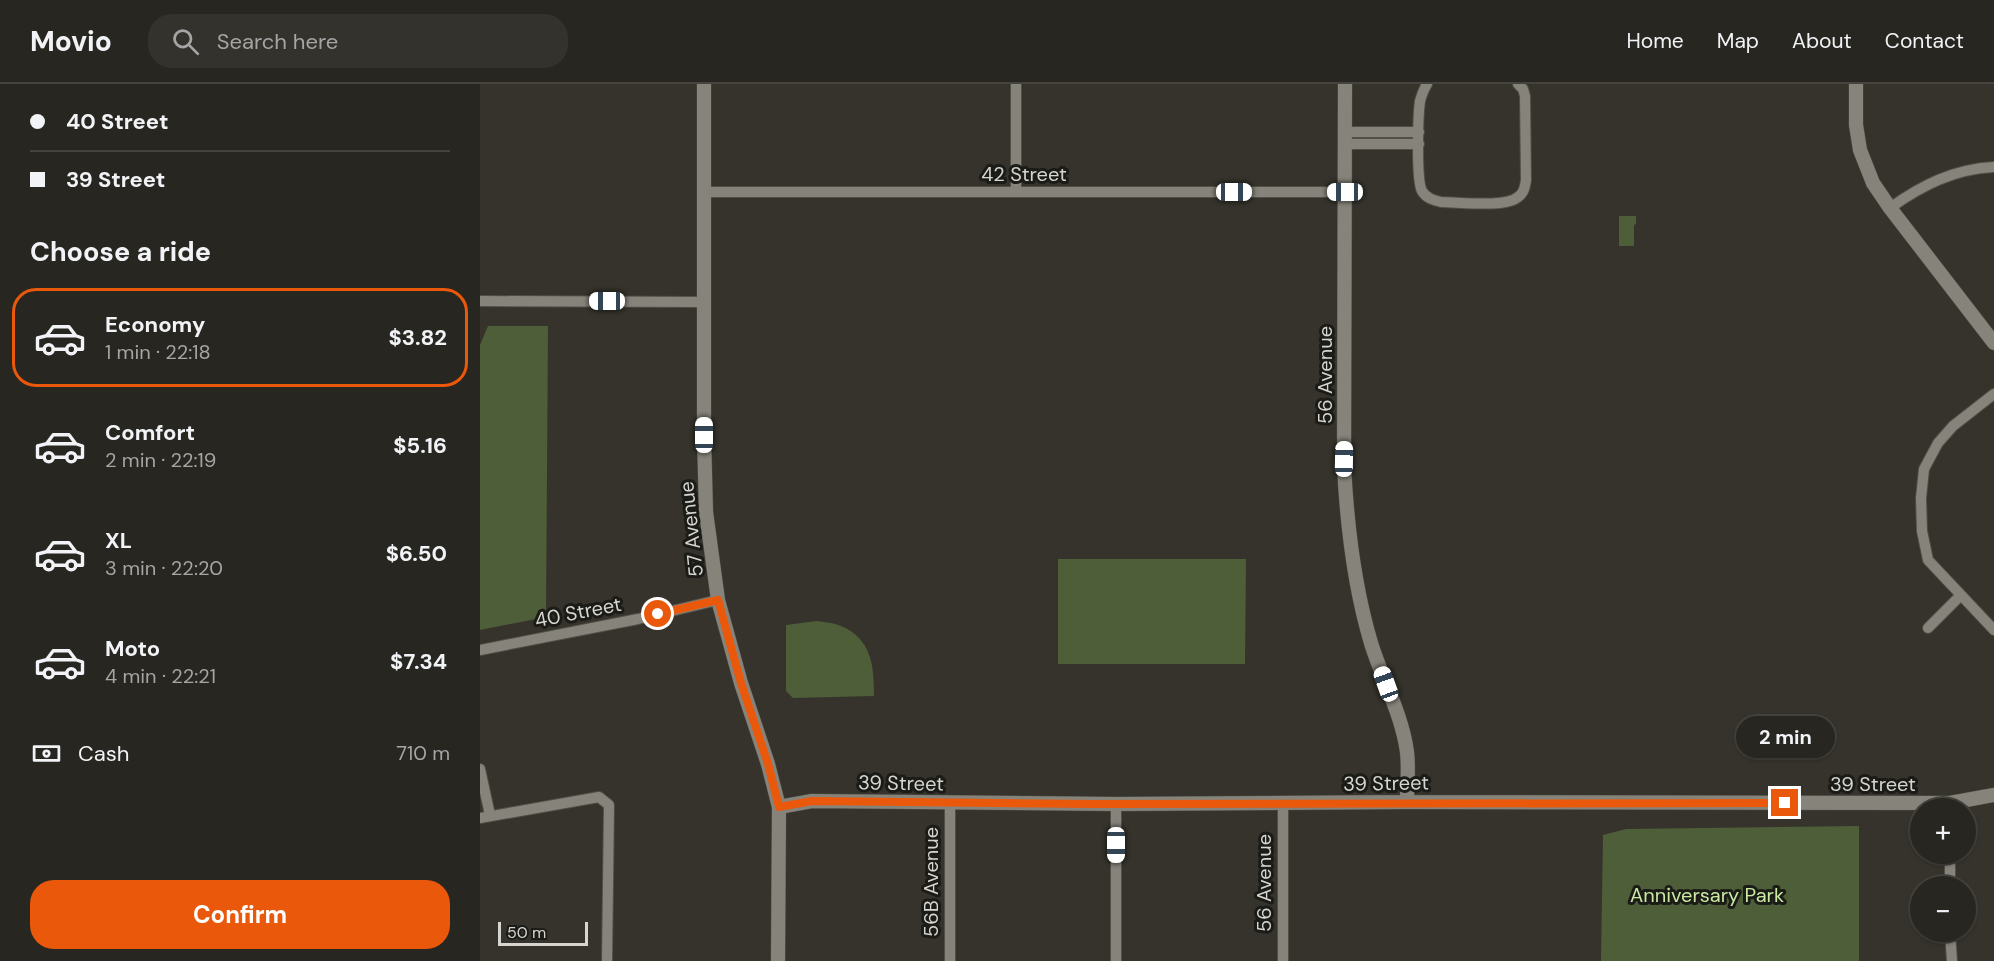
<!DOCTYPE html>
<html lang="en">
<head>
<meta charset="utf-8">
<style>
  body { margin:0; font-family:"DM Sans",sans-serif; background:#34322d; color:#f1f3f6; height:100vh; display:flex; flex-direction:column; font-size:22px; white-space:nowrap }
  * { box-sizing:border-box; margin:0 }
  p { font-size:20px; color:#a5a5a5 }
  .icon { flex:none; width:33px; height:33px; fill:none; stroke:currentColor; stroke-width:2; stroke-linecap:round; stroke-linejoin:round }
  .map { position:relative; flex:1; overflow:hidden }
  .panel { display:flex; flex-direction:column; background:#282620; width:480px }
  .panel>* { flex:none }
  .top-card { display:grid; align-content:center; height:132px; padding:0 30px; background:#282620 }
  .tools { position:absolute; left:1430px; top:714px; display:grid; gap:12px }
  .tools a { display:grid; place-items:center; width:66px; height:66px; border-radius:50%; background:#282620; box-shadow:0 2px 4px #0004,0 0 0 2px #44433e; font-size:30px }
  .scale { position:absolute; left:18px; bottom:15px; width:90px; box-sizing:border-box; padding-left:6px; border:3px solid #d6d5d0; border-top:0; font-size:16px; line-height:21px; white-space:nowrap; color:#d6d5d0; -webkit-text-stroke:4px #1b1b17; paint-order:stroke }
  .end { position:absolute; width:27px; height:27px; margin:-14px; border:8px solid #ea580c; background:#fff; box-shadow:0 0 0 3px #fff }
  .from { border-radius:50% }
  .bubble { position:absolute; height:42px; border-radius:21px; background:#282620; box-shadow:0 2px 4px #0004,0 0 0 2px #44433e; font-size:20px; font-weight:700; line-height:42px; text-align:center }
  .car { position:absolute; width:18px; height:36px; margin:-18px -9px; border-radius:8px; box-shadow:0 0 4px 2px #0007; background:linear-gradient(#fff 24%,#345 0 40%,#fff 0 76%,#345 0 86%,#fff 0) }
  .top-card b { display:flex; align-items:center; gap:21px; height:57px; font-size:22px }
  .top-card b+b { border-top:2px solid #44433e }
  .top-card i { width:15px; height:15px; background:#f1f3f6 }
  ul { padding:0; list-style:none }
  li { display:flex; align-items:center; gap:18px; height:99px; margin:0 12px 9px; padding:0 18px; border:3px solid transparent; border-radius:24px }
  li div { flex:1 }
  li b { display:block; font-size:22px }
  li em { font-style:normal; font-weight:700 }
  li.active { border-color:#ea580c }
  li>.icon { width:54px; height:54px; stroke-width:1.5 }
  h2 { padding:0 30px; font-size:27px; line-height:72px }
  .pay { display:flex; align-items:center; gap:15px; height:66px; padding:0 30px; font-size:22px }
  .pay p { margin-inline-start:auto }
  .button { display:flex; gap:12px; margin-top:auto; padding:12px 30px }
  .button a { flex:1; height:69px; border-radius:24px; background:#ea580c; color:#fff; font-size:24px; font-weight:700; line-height:69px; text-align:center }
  header { display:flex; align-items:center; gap:36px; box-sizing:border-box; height:84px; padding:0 30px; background:#282620; border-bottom:2px solid #44433e }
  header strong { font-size:28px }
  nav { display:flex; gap:33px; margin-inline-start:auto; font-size:21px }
  .search { width:420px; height:54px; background:#34322d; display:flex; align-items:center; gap:15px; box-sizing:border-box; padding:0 21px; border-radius:24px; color:#a5a5a5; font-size:22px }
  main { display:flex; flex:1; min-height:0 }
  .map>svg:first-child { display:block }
</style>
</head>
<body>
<header>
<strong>Movio</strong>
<div class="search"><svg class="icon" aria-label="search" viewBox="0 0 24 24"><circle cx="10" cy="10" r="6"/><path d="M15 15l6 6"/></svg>Search here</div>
<nav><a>Home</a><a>Map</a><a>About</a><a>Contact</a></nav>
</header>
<main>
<section class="panel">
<div class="top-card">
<b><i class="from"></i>40 Street</b>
<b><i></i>39 Street</b>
</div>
<h2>Choose a ride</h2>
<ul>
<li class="active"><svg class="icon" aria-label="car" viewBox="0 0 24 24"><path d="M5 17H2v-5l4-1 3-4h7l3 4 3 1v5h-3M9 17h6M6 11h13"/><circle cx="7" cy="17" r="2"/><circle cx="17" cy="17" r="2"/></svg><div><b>Economy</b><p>1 min · 22:18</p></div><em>$3.82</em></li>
<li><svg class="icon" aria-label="car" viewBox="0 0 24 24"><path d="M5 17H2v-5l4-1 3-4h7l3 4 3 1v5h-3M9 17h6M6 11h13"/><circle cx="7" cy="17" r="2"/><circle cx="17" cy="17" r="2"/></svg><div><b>Comfort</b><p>2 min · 22:19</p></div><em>$5.16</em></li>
<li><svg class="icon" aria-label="car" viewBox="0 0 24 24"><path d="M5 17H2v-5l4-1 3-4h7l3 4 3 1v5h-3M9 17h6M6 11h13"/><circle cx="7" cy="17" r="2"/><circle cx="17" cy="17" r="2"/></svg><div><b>XL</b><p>3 min · 22:20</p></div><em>$6.50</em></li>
<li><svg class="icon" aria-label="car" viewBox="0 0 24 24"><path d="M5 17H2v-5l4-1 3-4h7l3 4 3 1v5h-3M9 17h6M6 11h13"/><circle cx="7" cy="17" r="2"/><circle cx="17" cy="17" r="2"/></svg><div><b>Moto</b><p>4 min · 22:21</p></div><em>$7.34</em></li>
</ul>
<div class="pay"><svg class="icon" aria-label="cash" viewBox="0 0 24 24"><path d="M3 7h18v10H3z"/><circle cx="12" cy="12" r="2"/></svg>Cash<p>710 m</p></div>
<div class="button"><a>Confirm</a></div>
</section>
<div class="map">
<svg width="1514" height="877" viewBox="0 0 1514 877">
  <rect width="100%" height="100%" fill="#35332b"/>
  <path fill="#4e5e38" d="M1139 132H1156V140L1154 141V162H1139Z
    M8 242H68L66 533 0 546V261Z
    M578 475H766L765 580H578Z
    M337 537C344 538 354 539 361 542 392 555 394 582 394 612L313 614 306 607V541Z
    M1379 742V877H1121L1123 751 1146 745Z"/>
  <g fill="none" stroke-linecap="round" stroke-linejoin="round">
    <g stroke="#504f48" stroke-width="12">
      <path id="minor" d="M536 0V108
        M947 0C944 5 942 10 940 17 938 31 936 96 942 107 946 114 953 116 961 118 979 118 1026 124 1038 113 1044 109 1045 103 1046 96L1045 12 1043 5 1038 0
        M865 48H939
        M865 60H939
        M224 108H865
        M1410 124C1442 101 1474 85 1514 83
        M0 217 224 218
        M1514 310 1473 342 1458 359 1444 385 1441 414 1442 447 1448 476 1514 546
        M1448 544 1481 511
        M0 566 158 535 238 516
        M0 685 10 731
        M0 734 119 713 129 721 127 877
        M1470 770V802
        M1470 848 1472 877
        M470 877V720
        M636 877V720
        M803 877V720"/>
    </g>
    <g stroke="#504f48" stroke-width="15">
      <path id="tertiary" d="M224 0V351L226 428 238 516 261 599 288 680 299 723 298 877
        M865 0 864 382C867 441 874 502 891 559 902 595 922 630 927 668 929 684 927 702 927 718
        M1376 0V41L1380 66 1393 99 1410 124 1514 259
        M299 723 332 717 636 720 927 718 1470 719 1514 711"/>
    </g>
    <use href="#minor" stroke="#86847a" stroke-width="10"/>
    <use href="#tertiary" stroke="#86847a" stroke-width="14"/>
  </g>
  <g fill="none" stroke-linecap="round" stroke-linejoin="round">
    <path stroke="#ea580c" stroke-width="8" d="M178 530 238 516 261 599 288 680 299 723 332 717 613 720 1305 719"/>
  </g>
  <g text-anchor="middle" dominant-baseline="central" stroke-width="6" stroke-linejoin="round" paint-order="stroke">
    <g font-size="20" fill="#d6d5d0" stroke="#1b1b17">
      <text x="544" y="90">42 Street</text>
      <text transform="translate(845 291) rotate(-90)">56 Avenue</text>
      <text transform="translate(211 445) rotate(-96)">57 Avenue</text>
      <text transform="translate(98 528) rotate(-11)">40 Street</text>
      <text transform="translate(421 699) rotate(1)">39 Street</text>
      <text transform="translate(906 699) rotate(-1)">39 Street</text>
      <text x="1393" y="700">39 Street</text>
      <text transform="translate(451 798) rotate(-90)">56B Avenue</text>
      <text transform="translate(784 799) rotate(-90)">56 Avenue</text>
    </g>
    <g font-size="20" fill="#cae9a2" stroke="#1b1b17">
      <text x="1227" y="811">Anniversary Park</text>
    </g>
  </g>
</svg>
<div class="tools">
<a>+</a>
<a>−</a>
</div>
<div class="scale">50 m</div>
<i class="end from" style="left:178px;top:530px"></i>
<i class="end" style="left:1305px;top:719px"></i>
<div class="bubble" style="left:1256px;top:632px;width:99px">2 min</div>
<i class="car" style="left:754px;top:108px;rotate:90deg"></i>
<i class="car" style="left:865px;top:108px;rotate:270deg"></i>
<i class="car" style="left:127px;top:217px;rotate:270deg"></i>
<i class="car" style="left:224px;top:351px;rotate:0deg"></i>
<i class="car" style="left:864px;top:375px;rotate:1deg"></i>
<i class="car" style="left:906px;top:600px;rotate:340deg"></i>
<i class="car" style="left:636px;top:761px;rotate:180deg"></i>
</div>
</main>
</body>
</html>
